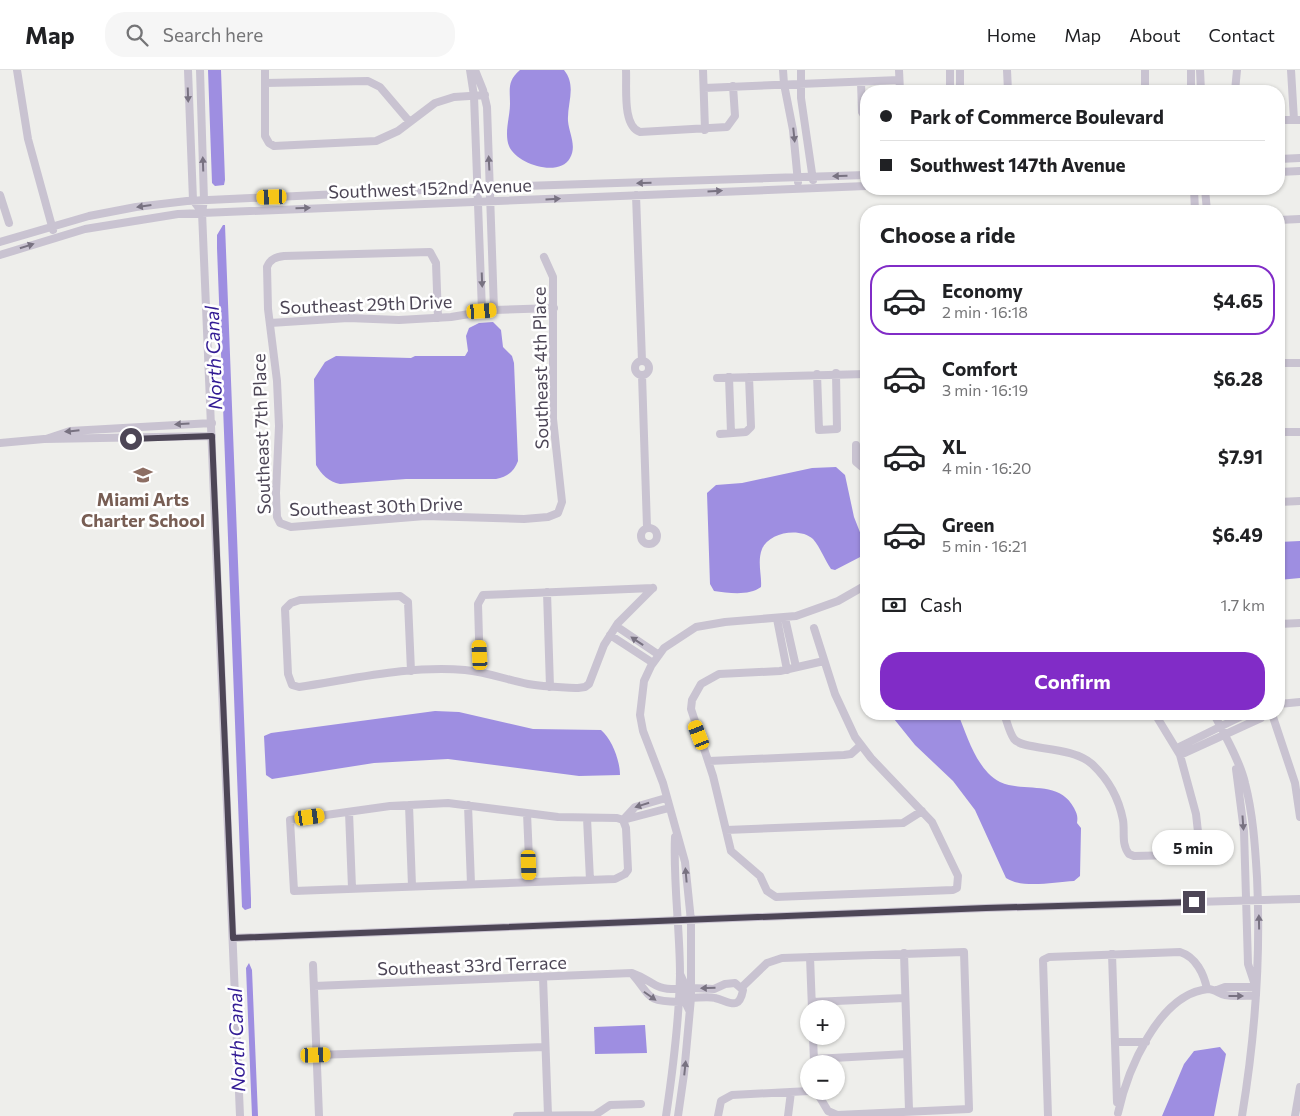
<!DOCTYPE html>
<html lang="en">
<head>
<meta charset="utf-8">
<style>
  body { margin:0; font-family:Commissioner,sans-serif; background:#f6f6f6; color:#202124; height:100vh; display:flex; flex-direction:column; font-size:19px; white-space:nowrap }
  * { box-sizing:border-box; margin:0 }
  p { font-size:16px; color:#757577 }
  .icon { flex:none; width:28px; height:28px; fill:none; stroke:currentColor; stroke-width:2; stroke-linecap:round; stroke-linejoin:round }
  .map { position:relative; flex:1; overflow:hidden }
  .panel { position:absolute; left:860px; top:135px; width:425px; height:515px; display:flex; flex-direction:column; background:#fff; border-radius:20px; box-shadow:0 1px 4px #0004 }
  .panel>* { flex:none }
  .hud { position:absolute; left:860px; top:15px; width:425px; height:110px; border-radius:20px; box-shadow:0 1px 4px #0004; display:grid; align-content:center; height:110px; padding:0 20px; background:#fff }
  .tools { position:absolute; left:800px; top:930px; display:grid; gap:10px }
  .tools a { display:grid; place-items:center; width:45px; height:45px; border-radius:50%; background:#fff; box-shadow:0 1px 4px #0004; font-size:25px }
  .end { position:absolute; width:22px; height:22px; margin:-11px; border:6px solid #4d4656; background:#fff; box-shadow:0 0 0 2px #fff }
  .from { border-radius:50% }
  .bubble { position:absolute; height:35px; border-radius:18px; background:#fff; box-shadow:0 1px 4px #0004; font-size:16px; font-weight:700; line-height:35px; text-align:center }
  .car { position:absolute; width:15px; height:30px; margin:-15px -8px; border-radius:6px; box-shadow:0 0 4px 1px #0007; background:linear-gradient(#f5c518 24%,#345 0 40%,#f5c518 0 76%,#345 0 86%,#f5c518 0) }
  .hud b { display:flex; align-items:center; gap:18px; height:48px; font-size:19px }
  .hud b+b { border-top:1px solid #e0e0e0 }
  .hud i { width:12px; height:12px; background:#202124 }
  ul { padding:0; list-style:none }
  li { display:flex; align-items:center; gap:15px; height:70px; margin:0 10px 8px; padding:0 10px; border:2px solid transparent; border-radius:20px }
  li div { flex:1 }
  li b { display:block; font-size:19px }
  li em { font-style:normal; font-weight:700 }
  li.active { border-color:#812cc7 }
  li>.icon { width:45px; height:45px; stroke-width:1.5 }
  h2 { padding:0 20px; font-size:22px; line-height:60px }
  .pay { display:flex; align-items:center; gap:12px; height:55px; padding:0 20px; font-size:19px }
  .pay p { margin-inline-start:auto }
  .primary-button { display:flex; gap:10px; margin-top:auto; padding:10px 20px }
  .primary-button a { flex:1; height:58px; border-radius:20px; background:#812cc7; color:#fff; font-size:20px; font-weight:700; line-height:58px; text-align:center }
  header { display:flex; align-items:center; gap:30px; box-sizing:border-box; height:70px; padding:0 25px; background:#fff; border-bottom:1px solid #e0e0e0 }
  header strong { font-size:24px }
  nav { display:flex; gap:28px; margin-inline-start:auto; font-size:18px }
  .search { width:350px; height:45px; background:#f6f6f6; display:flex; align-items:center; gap:12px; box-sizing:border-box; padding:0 18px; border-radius:20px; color:#757577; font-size:19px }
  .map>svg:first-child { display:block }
</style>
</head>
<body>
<header>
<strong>Map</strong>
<div class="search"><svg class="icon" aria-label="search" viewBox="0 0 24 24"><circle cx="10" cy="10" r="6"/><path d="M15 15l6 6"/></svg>Search here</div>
<nav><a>Home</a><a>Map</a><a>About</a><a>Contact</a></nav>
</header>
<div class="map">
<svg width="1300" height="1046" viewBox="0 0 1300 1046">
  <rect width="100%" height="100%" fill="#eeeeeb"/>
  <path fill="#9e8ee1" d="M208 0H221L225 110 224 115 215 116 212 113Z
    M520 0H564C577 16 567 33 568 51 569 63 577 76 570 88 559 108 516 94 509 76 504 63 510 47 510 34 510 19 507 11 520 0Z
    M223 155H225L251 829V838L245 840 242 837 217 178V165Z
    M493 252 501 260 503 277 512 286 514 293 518 391C514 402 507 407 496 409H406L340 414C329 412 321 404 316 395L314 309 325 292 336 286 411 288 415 286H465L468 281 466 266 469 258 479 253Z
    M836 397 845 405 854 447 865 475 864 485 835 500 831 499C825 490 820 477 813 469 800 457 769 462 762 479 757 492 762 505 761 517 749 526 729 523 714 521L710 514 707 423 716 415 742 413 812 398Z
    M1300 471V508L1279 510V472Z
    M435 641 459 642 533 659 601 660C612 669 620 691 620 705L579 706 448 689 374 693 272 709 266 705 264 666 271 663Z
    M890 644H958C966 663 973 687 988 703 991 706 996 710 1000 712 1024 723 1059 709 1074 738 1077 744 1078 746 1077 753L1081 758 1080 806 1074 811C1054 812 1023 819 1006 808L975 740 953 711 915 675Z
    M249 893 252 900 258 1046H252L246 898Z
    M645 955 647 983 595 984 594 957Z
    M1220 977 1226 984 1214 1046H1162L1184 994 1194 981Z"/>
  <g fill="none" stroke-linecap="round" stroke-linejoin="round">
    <path stroke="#c9c3d1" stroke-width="8" d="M17 0 28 69 53 160
      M188 0 193 130 202 142
      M200 0 204 130 202 142 240 1046
      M265 0V66L269 73 274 76 376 71 398 61 435 33 454 27 485 25
      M470 0 474 26 482 241
      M475 0 483 20 487 37 494 240
      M626 0C627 17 622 56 640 62L727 57 735 46 733 16
      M703 0 705 60
      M783 0 784 14 793 60 798 112
      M801 0V28L813 110
      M899 0 900 21
      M950 0V21
      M960 0V21
      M1007 0 1008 21
      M1200 0 1201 21
      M1291 0 1294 50
      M861 12 862 42 866 49
      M265 13 368 11 380 17 409 51
      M704 18 899 10
      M1145 21V0
      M1191 21V0
      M1235 21 1237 0
      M1279 50H1300
      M1279 89 1300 88
      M1279 102 1300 101
      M1194 119 1195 141
      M1205 119 1207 141
      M0 125 9 153
      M636 125 642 291
      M1279 150 1300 149
      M0 172 89 146 136 137 187 131 490 117 866 105
      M0 185 85 159 178 144 866 116
      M438 248 436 193 430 182 284 186C276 187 270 189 267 197L268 239 277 311 279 356 276 423 277 447 280 453 291 457 425 446 524 449 548 447 558 443 562 432 553 349V207L544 187
      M270 253 348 248 399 250 451 247 494 240 554 238
      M635 298a7 7 0 1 1 14 0a7 7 0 1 1-14 0Z
      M1279 293H1300
      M817 304 819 360 837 359 836 303
      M642 305 647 457
      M729 307 731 363
      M717 308 866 304
      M1279 362H1300
      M720 364 746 362 751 357 749 307
      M46 369 70 361 212 353
      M0 373 44 369 212 366
      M856 375V392L862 397H866
      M1279 432 1300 431
      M641 466a8 8 0 1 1 16 0a8 8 0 1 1-16 0Z
      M547 522 550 617
      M785 548 796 597
      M777 549 787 600
      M1279 554 1300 553
      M616 556 659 585
      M814 558 835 624 855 667 871 688 932 752 958 806 957 818 953 820 776 827 767 821 760 806 731 781 713 706 691 639 692 630 701 614 719 604 780 601 824 591
      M610 565 653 593
      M411 601 408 532 400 526 300 530 291 533 285 539 288 604 292 615 299 617C353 609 411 595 465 600 487 602 507 610 528 614 544 617 561 617 578 618L585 617 589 614 604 575 618 553 653 518
      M480 602 478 534 483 525 653 518
      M1279 634 1300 632
      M1004 644C1007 651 1009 662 1014 669 1023 681 1071 675 1092 694 1108 709 1119 729 1123 750 1125 762 1121 774 1129 784L1134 786 1177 785 1184 781 1195 769 1198 762 1196 744 1180 685 1155 644
      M1214 644C1224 664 1240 691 1245 713 1253 744 1255 775 1257 807 1261 888 1255 967 1242 1046
      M1272 644 1295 713 1300 747
      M1177 678 1246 644
      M1180 685 1261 648 1264 644
      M709 691 844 685 851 684 861 675
      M1236 699 1244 761 1248 894 1255 915
      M409 735 412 816
      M468 735 471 814
      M349 742 352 818
      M527 743 530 812
      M587 748 590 810
      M623 750 626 758 628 800 625 804 615 809 294 821 290 750 390 736 448 733 558 747 617 748 623 750 669 738
      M623 750 635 737 666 728
      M726 760 903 753 922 741
      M233 868 986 838 1300 829
      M904 883 909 1040
      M1112 884 1117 1032
      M810 887 812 939
      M313 895 319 1046
      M680 904 691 928C698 928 708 926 715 928 729 931 739 942 743 920L735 913 725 914 714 919 691 918
      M633 905C652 927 645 931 679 932
      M543 907 548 1045
      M314 916 632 903C655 911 652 920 679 919L689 940
      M741 918 767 893 782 888 964 882 969 1039 837 1045 828 1041 816 1021
      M1217 920 1225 917H1256
      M812 932 905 928
      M813 966 814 992
      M1115 972H1146
      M317 985 545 977
      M814 989 907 984
      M1118 1043C1127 1002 1158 924 1208 919 1215 919 1219 924 1225 925 1234 927 1246 926 1256 925
      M517 1046 595 1045 610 1035 641 1034
      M666 1046C673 999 679 952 680 905 680 858 673 813 675 767
      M678 1046 684 1004 691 928V851L685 792 663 713 643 661 640 645 644 611 651 596 664 578 696 557 725 552 796 546 838 531 866 515
      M718 1046 721 1031 732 1025 809 1021
      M788 1046 791 1022
      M1048 1046 1043 890 1049 887 1180 882C1196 887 1204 904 1207 919
      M1295 1046 1300 1017"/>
  </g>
  <defs><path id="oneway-solid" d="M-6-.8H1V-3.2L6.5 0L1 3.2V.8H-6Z" transform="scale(1.25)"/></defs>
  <g fill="#787281">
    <use href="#oneway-solid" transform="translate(188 25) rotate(88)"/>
    <use href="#oneway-solid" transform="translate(794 65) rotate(84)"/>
    <use href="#oneway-solid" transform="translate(489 93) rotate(-93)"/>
    <use href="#oneway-solid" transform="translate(203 94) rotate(-92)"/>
    <use href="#oneway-solid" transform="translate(840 106) rotate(178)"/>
    <use href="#oneway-solid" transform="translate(644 113) rotate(178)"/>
    <use href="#oneway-solid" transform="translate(715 121) rotate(-3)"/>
    <use href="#oneway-solid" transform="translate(553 129) rotate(-3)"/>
    <use href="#oneway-solid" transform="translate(144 136) rotate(172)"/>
    <use href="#oneway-solid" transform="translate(303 138) rotate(-2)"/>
    <use href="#oneway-solid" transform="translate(27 176) rotate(-18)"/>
    <use href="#oneway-solid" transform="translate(482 210) rotate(88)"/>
    <use href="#oneway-solid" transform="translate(182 354) rotate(177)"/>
    <use href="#oneway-solid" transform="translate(72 361) rotate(174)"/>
    <use href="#oneway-solid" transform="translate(637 571) rotate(-146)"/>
    <use href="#oneway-solid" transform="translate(642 735) rotate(162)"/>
    <use href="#oneway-solid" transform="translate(1243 753) rotate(86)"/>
    <use href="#oneway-solid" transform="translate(686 805) rotate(-95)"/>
    <use href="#oneway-solid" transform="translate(1259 852) rotate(-91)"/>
    <use href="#oneway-solid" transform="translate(708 918) rotate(179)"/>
    <use href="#oneway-solid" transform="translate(650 926) rotate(35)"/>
    <use href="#oneway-solid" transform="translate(1236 926)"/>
    <use href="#oneway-solid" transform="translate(685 998) rotate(-84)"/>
  </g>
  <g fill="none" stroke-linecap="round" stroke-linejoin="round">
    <path stroke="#4d4656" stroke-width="6" d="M131 369 212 366 233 868 986 838 1194 832"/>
  </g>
  <defs>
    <g id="school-bare" transform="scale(1.5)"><path d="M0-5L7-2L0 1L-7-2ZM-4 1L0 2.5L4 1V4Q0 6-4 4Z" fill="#8d6e63" stroke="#fff" stroke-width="2.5" paint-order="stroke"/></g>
  </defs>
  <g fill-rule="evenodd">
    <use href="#school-bare" x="143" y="405"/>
  </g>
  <g text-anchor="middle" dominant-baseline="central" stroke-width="5" stroke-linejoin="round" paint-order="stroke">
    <g font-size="18" fill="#4d4656" stroke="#fff">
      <text transform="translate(430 118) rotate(-2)">Southwest 152nd Avenue</text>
      <text transform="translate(366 234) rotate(-2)">Southeast 29th Drive</text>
      <text transform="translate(540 298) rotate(-91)">Southeast 4th Place</text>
      <text transform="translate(261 364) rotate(-92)">Southeast 7th Place</text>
      <text transform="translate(376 436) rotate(-2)">Southeast 30th Drive</text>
      <text transform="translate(472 895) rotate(-2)">Southeast 33rd Terrace</text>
    </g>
    <g font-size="18" font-weight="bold" fill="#785e54" stroke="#fff">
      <text x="143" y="429">Miami Arts<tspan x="143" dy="21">Charter School</tspan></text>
    </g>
    <g font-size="19" font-style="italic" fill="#321b94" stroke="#fff">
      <text transform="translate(213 288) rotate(-92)">North Canal</text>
      <text transform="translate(236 970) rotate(-92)">North Canal</text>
    </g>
  </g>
</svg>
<div class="tools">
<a>+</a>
<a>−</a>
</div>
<i class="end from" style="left:131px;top:369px"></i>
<i class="end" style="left:1194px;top:832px"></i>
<div class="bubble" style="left:1152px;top:760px;width:82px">5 min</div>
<i class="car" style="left:272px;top:127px;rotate:268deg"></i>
<i class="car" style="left:482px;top:241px;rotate:86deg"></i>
<i class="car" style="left:480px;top:585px;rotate:357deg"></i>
<i class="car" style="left:699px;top:665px;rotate:339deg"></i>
<i class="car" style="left:310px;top:747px;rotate:82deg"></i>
<i class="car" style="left:529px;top:795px;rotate:178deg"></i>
<i class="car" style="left:316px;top:985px;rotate:88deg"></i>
<div class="hud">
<b><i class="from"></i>Park of Commerce Boulevard</b>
<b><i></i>Southwest 147th Avenue</b>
</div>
<section class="panel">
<h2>Choose a ride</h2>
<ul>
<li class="active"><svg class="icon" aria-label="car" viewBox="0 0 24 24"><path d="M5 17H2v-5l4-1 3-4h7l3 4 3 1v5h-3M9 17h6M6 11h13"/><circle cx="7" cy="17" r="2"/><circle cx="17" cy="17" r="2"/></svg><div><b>Economy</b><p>2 min · 16:18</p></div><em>$4.65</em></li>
<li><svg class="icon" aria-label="car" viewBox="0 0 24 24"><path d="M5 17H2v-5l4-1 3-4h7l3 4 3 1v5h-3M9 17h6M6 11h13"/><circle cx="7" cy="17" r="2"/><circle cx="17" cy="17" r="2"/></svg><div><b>Comfort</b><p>3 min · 16:19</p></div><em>$6.28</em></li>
<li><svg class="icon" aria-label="car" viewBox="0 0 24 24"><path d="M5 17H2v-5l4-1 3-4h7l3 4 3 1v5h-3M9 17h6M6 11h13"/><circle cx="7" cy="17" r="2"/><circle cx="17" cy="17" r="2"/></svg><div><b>XL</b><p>4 min · 16:20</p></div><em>$7.91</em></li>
<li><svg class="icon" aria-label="car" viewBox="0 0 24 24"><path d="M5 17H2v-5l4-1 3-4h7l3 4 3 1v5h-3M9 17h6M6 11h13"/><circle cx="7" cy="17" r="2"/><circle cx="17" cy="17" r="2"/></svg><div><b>Green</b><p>5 min · 16:21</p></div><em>$6.49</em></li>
</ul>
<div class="pay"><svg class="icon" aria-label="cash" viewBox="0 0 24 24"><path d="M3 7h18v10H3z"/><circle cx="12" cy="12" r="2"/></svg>Cash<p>1.7 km</p></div>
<div class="primary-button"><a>Confirm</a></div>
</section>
</div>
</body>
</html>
